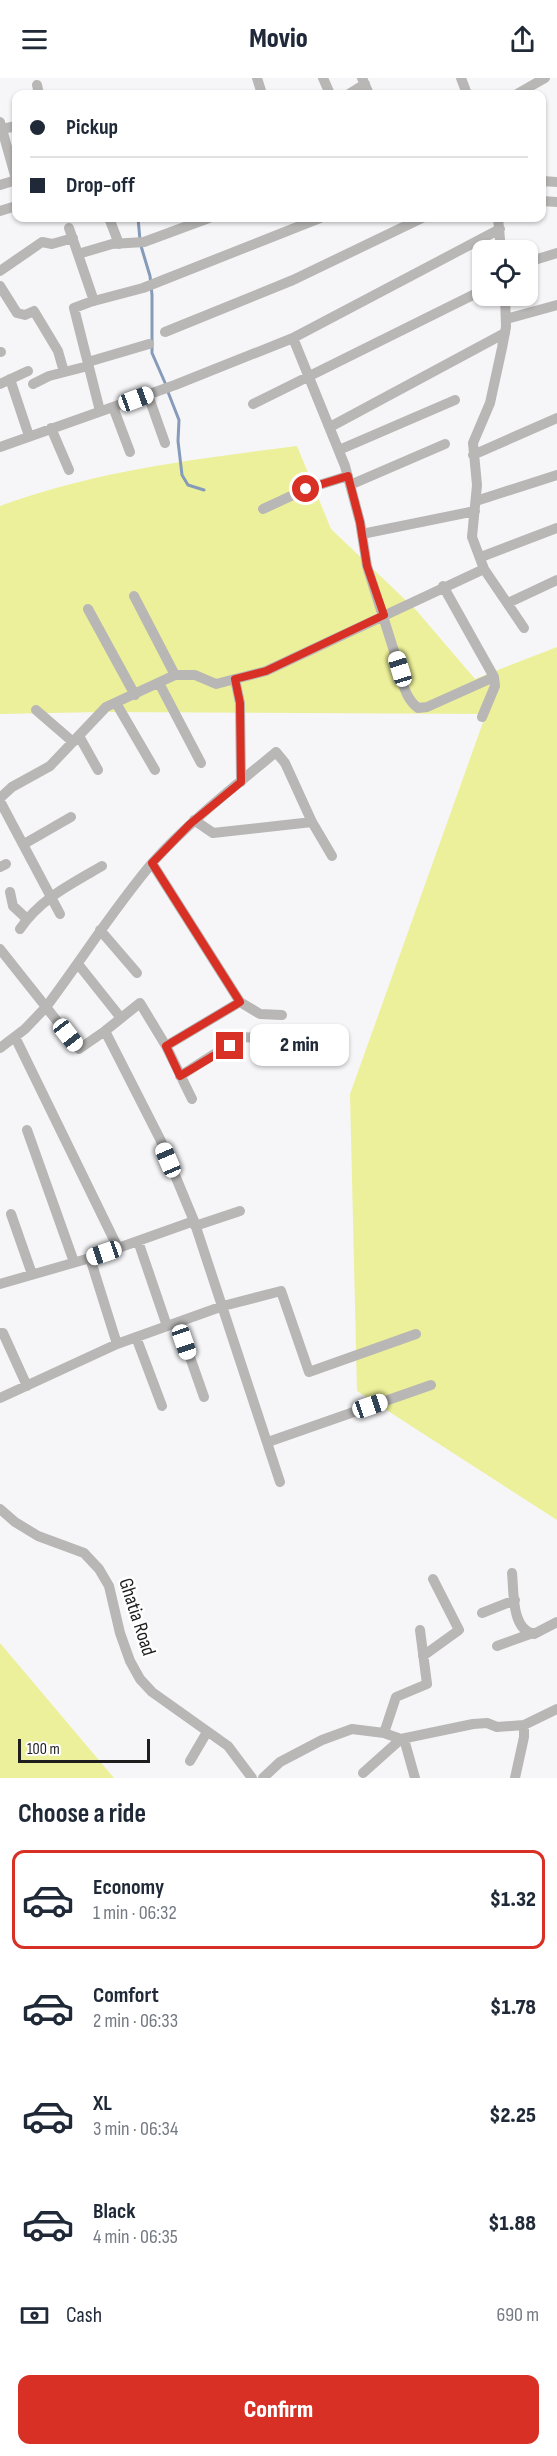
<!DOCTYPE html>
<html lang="en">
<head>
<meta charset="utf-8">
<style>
  body { margin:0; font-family:"Sofia Sans Condensed",sans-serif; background:#f6f6f7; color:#1f2937; height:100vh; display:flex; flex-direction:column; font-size:22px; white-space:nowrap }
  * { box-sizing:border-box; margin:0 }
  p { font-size:20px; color:#747a83 }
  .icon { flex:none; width:33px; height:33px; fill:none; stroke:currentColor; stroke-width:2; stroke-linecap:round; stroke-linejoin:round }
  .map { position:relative; height:1700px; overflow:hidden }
  .details { display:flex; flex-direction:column; background:#fff; flex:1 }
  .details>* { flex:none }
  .banner { position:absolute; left:12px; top:12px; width:534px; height:132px; border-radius:12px; box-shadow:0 2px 4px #0004; display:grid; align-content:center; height:132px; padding:0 18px; background:#fff }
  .buttons { position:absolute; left:472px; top:162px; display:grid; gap:12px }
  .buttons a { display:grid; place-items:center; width:66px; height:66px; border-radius:12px; background:#fff; box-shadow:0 2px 4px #0004; font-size:30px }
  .scale { position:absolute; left:18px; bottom:15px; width:132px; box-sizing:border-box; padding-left:6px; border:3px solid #1e1e1f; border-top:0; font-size:16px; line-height:21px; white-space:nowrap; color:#1e1e1f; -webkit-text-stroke:4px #fff; paint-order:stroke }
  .end { position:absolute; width:27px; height:27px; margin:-14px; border:8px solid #d93025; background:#fff; box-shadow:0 0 0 3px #fff }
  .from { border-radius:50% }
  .bubble { position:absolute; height:42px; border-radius:12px; background:#fff; box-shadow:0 2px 4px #0004; font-size:20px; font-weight:800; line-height:42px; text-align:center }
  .car { position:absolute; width:18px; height:36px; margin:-18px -9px; border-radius:8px; box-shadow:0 0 4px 2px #0007; background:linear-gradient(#fff 24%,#345 0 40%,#fff 0 76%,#345 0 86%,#fff 0) }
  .banner b { display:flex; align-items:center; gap:21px; height:57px; font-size:22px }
  .banner b+b { border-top:2px solid #e0e1e3 }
  .banner i { width:15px; height:15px; background:#1f2937 }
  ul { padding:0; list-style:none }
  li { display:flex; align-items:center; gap:18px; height:99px; margin:0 12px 9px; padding:0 6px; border:3px solid transparent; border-radius:12px }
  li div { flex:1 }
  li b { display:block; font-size:22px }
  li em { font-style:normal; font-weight:800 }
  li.on { border-color:#d93025 }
  li>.icon { width:54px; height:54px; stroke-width:1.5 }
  h2 { padding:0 18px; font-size:27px; line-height:72px }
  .pay { display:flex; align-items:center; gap:15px; height:66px; padding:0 18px; font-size:22px }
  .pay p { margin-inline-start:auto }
  .primary-button { display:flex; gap:12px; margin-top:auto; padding:12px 18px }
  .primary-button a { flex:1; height:69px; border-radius:12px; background:#d93025; color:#fff; font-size:24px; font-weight:800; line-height:69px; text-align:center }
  header { display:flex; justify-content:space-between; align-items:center; height:78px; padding:0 18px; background:#fff; font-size:27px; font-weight:800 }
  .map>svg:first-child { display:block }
</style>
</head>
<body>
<header><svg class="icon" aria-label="menu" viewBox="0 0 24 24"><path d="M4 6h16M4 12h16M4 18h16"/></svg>Movio<svg class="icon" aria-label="share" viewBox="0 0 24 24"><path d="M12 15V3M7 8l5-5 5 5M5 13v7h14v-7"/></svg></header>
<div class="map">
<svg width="557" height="1700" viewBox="0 0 557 1700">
  <rect width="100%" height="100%" fill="#f6f6f8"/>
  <path fill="#ecf09a" d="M297 368 331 451 416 532 475 601 557 569V1442L357 1313 350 1016 486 636 102 634 0 636V428C95 393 196 381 297 368Z
    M0 1565 114 1700H0Z"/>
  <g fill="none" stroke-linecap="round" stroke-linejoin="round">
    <path stroke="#859bb9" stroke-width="3" d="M138 140 140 162
      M141 168 150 198 152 217V275L166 307
      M168 314 179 342 178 363 182 397 188 407 204 412"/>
    <path stroke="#b8b7b6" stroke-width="10" d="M257 0 262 16
      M323 0 330 16
      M362 0 369 16
      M461 0 467 16
      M37 7 39 16
      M349 16 365 6
      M517 16 545 0
      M0 44 16 101
      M2 51 16 48
      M542 103 557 104
      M0 107 16 102
      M542 123 557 124
      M0 133 16 128
      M109 140 119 166
      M498 140 501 172
      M69 150 94 223
      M78 176 112 166 144 164 209 140
      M528 184 557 175
      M0 193 42 164 52 166 73 160
      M0 208 17 235 25 237 34 233 58 273 64 294
      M505 218 506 249 502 270 490 325 473 365 477 407 472 459 484 491 524 550
      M506 241 557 227
      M165 254 293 202 422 140
      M293 260 345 388 360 444 367 488 400 592C402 606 406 621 418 630L427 629 494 599
      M0 274H1
      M88 284 149 266
      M10 301 29 358
      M0 306 28 293
      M33 306 49 298 88 288
      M148 317 165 365
      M253 326 483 212
      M113 329 130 374
      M100 333 74 230 90 224 143 210 320 140
      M330 349 505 255
      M51 350 69 392
      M0 369 175 307 293 260 500 151
      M339 372 455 322
      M473 377 557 340
      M350 407 445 366
      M476 423 557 397
      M263 431 306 411 348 398
      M362 456 475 433
      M481 479 557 450
      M443 508 494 599 495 608 482 639
      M134 518 175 597
      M508 525 557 502
      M88 531 135 617
      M235 601 240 625 241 704
      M159 605 201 685
      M116 625 155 692
      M36 632 73 664
      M79 658 98 692
      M0 720 12 709 50 688 106 629 175 597H195L216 606 266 593 484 491
      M0 723 60 836
      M194 742 213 755 312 744
      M24 766 71 739
      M152 785 240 924 260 936 282 937
      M0 789 6 786
      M10 814 13 828 27 841
      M20 851C40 821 71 806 102 788
      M100 852 137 895
      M0 871 46 929C82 881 114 830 153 784 190 743 234 709 276 674L285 685 312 744 332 778
      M78 886 121 940
      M105 953 140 925 166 968 192 1021
      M15 959 118 1170
      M166 968 240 924
      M0 970 25 951 46 929 79 971 105 953 160 1061 194 1143 90 1180 0 1206
      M180 998 241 959 295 962
      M27 1052 74 1184
      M11 1136 32 1196
      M194 1143 280 1404
      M195 1148 240 1133
      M138 1163 167 1248
      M90 1180 117 1266
      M178 1245 204 1319
      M0 1255H3L27 1308
      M136 1259 162 1328
      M0 1320 117 1266 223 1228 281 1213 309 1294 416 1256
      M268 1364 431 1307
      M0 1431 15 1444 38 1458 84 1475 99 1491 109 1508 120 1555 130 1583 140 1601 152 1614 228 1668 252 1700
      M512 1495C514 1513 511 1552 534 1556L557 1544
      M482 1535 515 1522
      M497 1568 530 1556
      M423 1578 459 1552 433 1501
      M384 1655 396 1619 427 1606 420 1552
      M404 1661 415 1700
      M190 1683 207 1654
      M363 1695 401 1661
      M263 1700 280 1684 322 1662 352 1651 384 1655 401 1661 473 1646 487 1645 497 1649 524 1647 557 1631
      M515 1700 524 1659V1647"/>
  </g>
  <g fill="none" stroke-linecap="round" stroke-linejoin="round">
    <path stroke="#d93025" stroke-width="8" d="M230 968 180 998 166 968 240 924 152 785 190 746 241 704 240 625 235 601 266 593 384 537 367 488 360 444 348 398 306 411"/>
  </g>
  <g text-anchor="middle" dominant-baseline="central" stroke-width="5" stroke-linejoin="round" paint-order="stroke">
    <g font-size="20" fill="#1e1e1f" stroke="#fff">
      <text transform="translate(137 1539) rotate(72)">Ghatia Road</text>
    </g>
  </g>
</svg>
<div class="buttons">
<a><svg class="icon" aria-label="locate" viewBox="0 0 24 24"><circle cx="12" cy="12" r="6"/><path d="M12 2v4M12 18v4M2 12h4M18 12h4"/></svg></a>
</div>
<div class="scale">100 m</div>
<i class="end from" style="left:306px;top:411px"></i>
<i class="end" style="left:230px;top:968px"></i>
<div class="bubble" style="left:250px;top:946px;width:99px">2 min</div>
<i class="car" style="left:136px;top:321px;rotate:70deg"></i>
<i class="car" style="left:400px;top:591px;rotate:343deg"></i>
<i class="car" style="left:68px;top:957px;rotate:142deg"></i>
<i class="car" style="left:168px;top:1082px;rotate:337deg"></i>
<i class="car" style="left:104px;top:1175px;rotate:251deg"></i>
<i class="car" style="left:184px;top:1264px;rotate:161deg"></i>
<i class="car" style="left:370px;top:1328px;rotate:71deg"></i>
<div class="banner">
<b><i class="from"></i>Pickup</b>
<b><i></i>Drop-off</b>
</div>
</div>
<section class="details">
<h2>Choose a ride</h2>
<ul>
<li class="on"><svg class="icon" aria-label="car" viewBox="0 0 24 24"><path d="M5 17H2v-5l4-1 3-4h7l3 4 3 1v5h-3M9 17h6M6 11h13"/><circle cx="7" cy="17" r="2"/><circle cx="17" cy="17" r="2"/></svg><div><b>Economy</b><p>1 min · 06:32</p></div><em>$1.32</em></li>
<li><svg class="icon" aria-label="car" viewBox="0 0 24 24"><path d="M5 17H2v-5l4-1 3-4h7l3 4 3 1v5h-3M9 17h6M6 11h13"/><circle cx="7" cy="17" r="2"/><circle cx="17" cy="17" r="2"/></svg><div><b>Comfort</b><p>2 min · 06:33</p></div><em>$1.78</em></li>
<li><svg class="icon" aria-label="car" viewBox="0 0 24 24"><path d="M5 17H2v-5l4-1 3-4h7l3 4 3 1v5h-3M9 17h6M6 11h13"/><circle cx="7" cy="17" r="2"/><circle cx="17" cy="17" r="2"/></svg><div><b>XL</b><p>3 min · 06:34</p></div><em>$2.25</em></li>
<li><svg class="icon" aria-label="car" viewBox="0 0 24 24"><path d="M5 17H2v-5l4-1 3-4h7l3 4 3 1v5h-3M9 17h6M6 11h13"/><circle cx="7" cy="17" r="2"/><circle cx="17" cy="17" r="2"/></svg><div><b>Black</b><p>4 min · 06:35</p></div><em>$1.88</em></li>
</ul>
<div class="pay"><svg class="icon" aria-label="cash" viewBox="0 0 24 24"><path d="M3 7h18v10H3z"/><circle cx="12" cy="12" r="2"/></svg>Cash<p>690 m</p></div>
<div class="primary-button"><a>Confirm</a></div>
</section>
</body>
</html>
